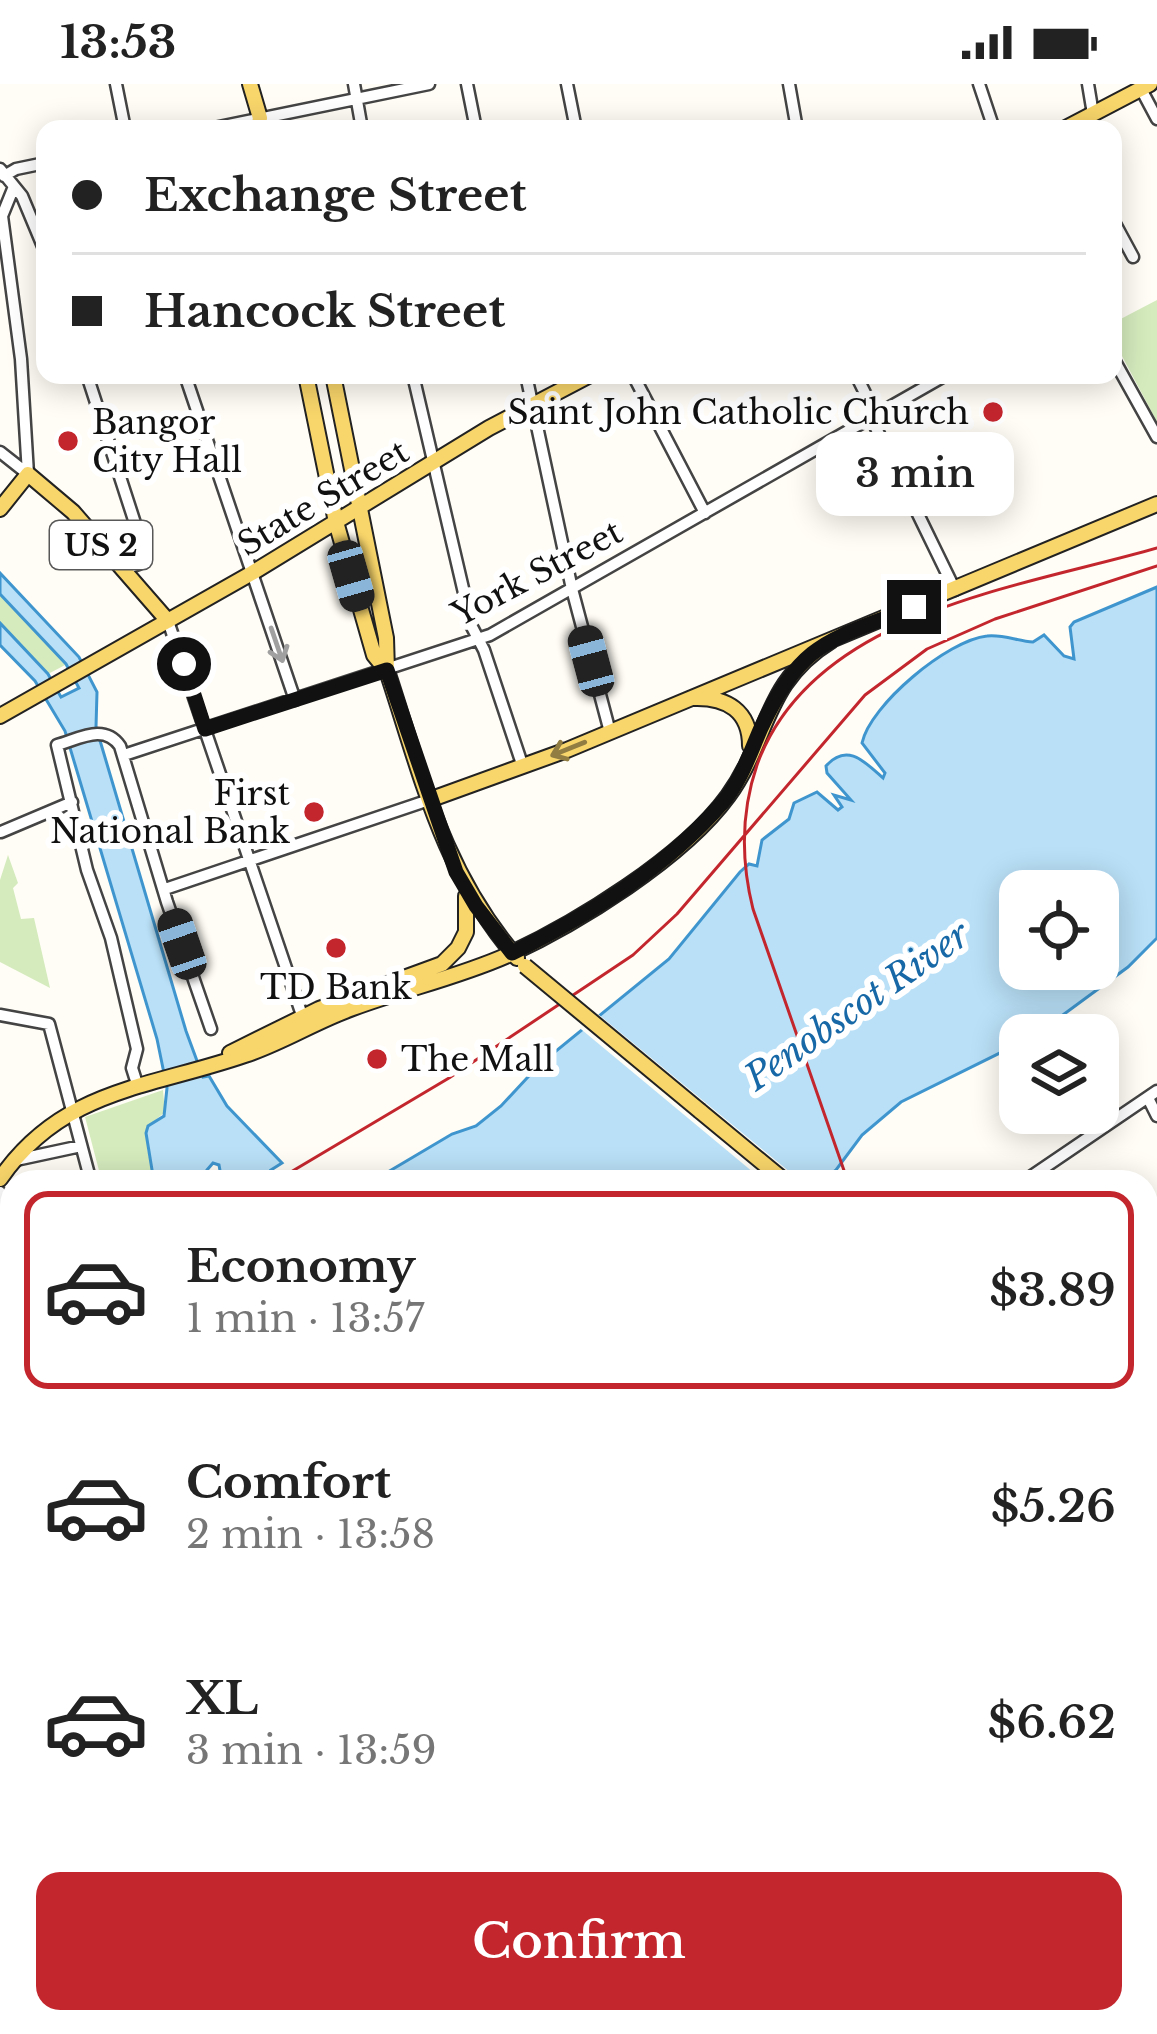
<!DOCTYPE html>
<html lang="en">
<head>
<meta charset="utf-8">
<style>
  body { margin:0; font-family:"Libre Baskerville",serif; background:#f2f2f2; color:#222; height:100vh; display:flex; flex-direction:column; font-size:45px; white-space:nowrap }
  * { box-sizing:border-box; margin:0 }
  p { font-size:39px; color:#767676 }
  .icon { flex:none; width:66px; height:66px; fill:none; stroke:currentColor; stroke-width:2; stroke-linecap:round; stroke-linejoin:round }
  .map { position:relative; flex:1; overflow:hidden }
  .side { position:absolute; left:0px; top:1086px; width:1158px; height:864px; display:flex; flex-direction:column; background:#fff; border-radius:36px 36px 0 0; box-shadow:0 6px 30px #0003 }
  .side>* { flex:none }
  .banner { position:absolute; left:36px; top:36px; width:1086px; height:264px; border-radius:24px; box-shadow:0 6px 30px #0003; display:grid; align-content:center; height:264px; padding:0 36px; background:#fff }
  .tools { position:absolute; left:999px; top:786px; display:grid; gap:24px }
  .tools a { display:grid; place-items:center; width:120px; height:120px; border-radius:24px; background:#fff; box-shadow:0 6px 30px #0003; font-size:60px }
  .end { position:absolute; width:54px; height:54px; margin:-27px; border:15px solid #111; background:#fff; box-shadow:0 0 0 6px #fff }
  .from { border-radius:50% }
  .bubble { position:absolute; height:84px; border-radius:24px; background:#fff; box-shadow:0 6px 30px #0003; font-size:39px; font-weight:600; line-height:84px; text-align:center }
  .car { position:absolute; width:36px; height:72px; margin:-36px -18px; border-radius:15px; box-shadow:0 0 9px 3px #0007; background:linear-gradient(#222 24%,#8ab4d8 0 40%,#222 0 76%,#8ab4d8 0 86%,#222 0) }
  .banner b { display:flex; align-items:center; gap:42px; height:114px; font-size:45px }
  .banner b+b { border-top:3px solid #e0e0e0 }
  .banner i { width:30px; height:30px; background:#222 }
  ul { padding:21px 0 0; list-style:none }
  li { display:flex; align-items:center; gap:36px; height:198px; margin:0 24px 18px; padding:0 12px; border:6px solid transparent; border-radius:24px }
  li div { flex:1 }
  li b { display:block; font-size:45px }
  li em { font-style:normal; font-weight:600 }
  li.selected { border-color:#c4262e }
  li>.icon { width:108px; height:108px; stroke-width:1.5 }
  .button { display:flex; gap:24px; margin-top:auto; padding:24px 36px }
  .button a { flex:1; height:138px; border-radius:24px; background:#c4262e; color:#fff; font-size:48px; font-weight:600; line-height:138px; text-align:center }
  .status { display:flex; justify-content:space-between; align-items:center; height:84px; padding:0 60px; background:#fff; direction:ltr }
  .status svg { height:33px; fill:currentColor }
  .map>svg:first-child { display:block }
</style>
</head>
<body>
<div class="status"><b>13:53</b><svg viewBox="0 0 49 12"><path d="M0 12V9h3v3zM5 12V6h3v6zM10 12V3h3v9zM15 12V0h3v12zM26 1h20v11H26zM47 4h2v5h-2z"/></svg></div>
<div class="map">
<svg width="1157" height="1950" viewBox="0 0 1157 1950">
  <rect width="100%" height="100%" fill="#fffdf5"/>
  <path fill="#d5ebbd" d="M1157 216V338L1113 255V239Z
    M0 510 67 580 48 590 0 539Z
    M8 771 18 799 13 804 21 835 34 834 50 904 0 878V796Z
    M163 1006 165 1028 148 1042 147 1064 154 1098H102L85 1033Z
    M0 1572 9 1578 12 1573V1610L0 1631Z"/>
  <path fill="#b9e0f7" stroke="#3f96cf" stroke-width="3" fill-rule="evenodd" d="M0 489 79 573 97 608 96 643 186 947 203 993 209 992 227 1022 282 1079 271 1086 279 1098H222L219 1081 213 1079 207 1086 210 1098H154L146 1049 148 1042 164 1032 167 1004 157 955 65 647 35 597 0 561V539L48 590 61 613 79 604 66 580 0 510Z
    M1157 503V854L1128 883 1037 950 1020 951V959L901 1018 862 1051 836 1086 826 1094 809 1098H371L452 1050 476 1042 501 1022 540 980 669 875 740 788 749 780 757 782 762 756 789 735 794 719 817 708 838 726 842 723 834 711 851 716 827 689 826 682C847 658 865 678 883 694L885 689 862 659C870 621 948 556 987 552 1002 550 1018 557 1033 558L1044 551 1064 572 1074 575 1070 543 1074 538ZM1020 807H1098V885H1020Z
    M12 1610V1938H141L136 1950H0V1631Z"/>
  <path fill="#fffdf5" d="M593 926 802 1098H765L576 941Z"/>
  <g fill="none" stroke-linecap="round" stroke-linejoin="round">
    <g stroke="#444" stroke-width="15">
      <path id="minor" d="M116 0 125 45
        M354 0 362 45
        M467 0 476 45
        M567 0 576 45
        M789 0 797 45
        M979 0 994 45
        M1088 0 1093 30
        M1141 5 1157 35
        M209 45 429 0
        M0 85 22 112 45 167
        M4 92 16 85 45 79
        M13 105 2 132 21 275 28 390
        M1113 136 1133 173
        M1113 274 1157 353
        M87 291 145 470 139 480 122 486
        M185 291 295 616
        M413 291 472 543 484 566 523 683
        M526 291 572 505 610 648
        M633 291 705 429
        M856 291 872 323 876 344 955 506
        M0 368 28 390
        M168 537 304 937
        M124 671 490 551 946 291
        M1 748 72 718
        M165 805 429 716
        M0 931 49 940 91 1098
        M138 1003 132 984 137 965 111 854 87 786 57 661C79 655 104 639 120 662L167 818 211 945
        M1148 1014 1157 1032
        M16 1076 81 1062
        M1023 1098 1157 1007
        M0 1108V1119
        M0 1291 12 1299
        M1146 1323 1157 1344
        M0 1470 12 1446
        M1146 1629 1157 1624
        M1146 1777 1157 1772
        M1146 1916 1157 1939
        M480 1938 500 1950
        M681 1938 692 1950
        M1019 1938 1025 1950
        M638 1950 647 1938
        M1117 1950 1144 1938"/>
    </g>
    <g stroke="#222" stroke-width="18">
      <path id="major" d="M250 0 260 34 258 45
        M1064 45 1150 0
        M306 291 336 438 374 571 387 587
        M333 291 386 554 387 587C422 693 442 787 517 874
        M0 425 28 390 73 428 168 537
        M694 614C727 613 750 627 750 662
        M0 632 252 489 489 344 590 291
        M429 716 567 666 1157 420
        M230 969 319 925 442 880 458 864 466 848V812
        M700 1027 786 1098
        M0 1095C62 1005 149 1004 245 971 282 959 316 937 353 924 404 905 459 893 508 871 577 839 683 774 728 712 770 654 762 599 832 556
        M1146 1143 1157 1135
        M0 1160 12 1168
        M1146 1647 1157 1667
        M859 1938 869 1950
        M307 1950 313 1938"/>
    </g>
    <use href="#minor" stroke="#fff" stroke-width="10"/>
    <use href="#major" stroke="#f9d66b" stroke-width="14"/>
    <path stroke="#c4262e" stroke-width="3" d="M274 1098 449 994 633 871 677 830 865 611 927 565 995 535 1157 482
      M848 1098 753 825C741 777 741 728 757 681 812 528 1019 504 1157 464
      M0 1434 12 1410
      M878 1950 885 1938"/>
    <g stroke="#222" stroke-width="18" stroke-linecap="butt">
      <path id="major-bridge" d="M525 882 700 1027"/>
    </g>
    <use href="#major-bridge" stroke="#f9d66b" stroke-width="14"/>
  </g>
  <defs><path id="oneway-shaft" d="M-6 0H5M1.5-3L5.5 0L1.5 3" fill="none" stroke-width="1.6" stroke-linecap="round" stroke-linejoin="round" transform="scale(3)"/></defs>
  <use stroke="#a0a0a0" href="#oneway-shaft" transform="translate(277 561) rotate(71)"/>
  <use stroke="#917d42" href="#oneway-shaft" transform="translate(568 665) rotate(158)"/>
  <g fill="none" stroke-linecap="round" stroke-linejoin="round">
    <path stroke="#111" stroke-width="15" d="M184 580 205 645 387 586 456 788 476 822 512 869C589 831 666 784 723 718 741 697 750 669 761 644 802 556 829 557 914 523"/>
  </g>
  <g fill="#c4262e" stroke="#fff" stroke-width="4.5">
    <circle cx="993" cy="328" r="12"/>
    <circle cx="68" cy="357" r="12"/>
    <circle cx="314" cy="728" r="12"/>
    <circle cx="336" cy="864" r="12"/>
    <circle cx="377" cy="975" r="12"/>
  </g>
  <g text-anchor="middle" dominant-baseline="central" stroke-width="12" stroke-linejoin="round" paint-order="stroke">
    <rect fill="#fff" stroke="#585858" stroke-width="3" x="50" y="437" width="102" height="48" rx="9"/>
    <g font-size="30" font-weight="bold" fill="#111">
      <text x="101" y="461">US 2</text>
    </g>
    <g font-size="33" fill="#111" stroke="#fff" text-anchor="end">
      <text x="969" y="328">Saint John Catholic Church</text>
      <text x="92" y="338" text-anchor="start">Bangor<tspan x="92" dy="38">City Hall</tspan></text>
      <text x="290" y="709">First<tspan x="290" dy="38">National Bank</tspan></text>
      <text x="336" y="903" text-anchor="middle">TD Bank</text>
      <text x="401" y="975" text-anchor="start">The Mall</text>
    </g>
    <g font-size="33" fill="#111" stroke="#fff">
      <text transform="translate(323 414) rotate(-31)">State Street</text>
      <text transform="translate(537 489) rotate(-28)">York Street</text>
    </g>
    <g font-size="36" font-style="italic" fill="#1768a6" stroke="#fff">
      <text transform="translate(857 922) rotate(-35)">Penobscot River</text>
    </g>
  </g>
</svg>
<div class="tools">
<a><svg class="icon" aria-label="locate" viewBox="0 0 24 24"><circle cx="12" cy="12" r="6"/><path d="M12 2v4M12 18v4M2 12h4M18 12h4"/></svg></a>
<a><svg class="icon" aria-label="layers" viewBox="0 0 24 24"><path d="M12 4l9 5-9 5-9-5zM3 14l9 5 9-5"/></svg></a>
</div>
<i class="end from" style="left:184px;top:580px"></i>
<i class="end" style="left:914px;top:523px"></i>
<div class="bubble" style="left:816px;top:348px;width:198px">3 min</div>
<i class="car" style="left:351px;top:492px;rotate:164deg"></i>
<i class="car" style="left:591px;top:577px;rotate:345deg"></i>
<i class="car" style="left:182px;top:860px;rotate:341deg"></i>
<div class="banner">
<b><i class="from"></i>Exchange Street</b>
<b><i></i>Hancock Street</b>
</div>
<section class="side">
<ul>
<li class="selected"><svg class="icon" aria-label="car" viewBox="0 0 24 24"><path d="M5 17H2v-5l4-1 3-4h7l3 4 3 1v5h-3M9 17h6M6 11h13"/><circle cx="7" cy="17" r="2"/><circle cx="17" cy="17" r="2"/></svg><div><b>Economy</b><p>1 min · 13:57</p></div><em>$3.89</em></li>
<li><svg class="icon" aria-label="car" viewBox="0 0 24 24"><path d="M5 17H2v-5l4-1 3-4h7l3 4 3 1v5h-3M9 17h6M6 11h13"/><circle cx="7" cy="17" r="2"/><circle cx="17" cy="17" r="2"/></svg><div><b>Comfort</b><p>2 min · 13:58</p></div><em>$5.26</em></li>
<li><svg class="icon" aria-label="car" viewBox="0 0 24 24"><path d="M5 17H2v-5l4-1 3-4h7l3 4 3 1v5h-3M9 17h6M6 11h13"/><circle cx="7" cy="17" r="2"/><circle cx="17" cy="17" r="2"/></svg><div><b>XL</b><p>3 min · 13:59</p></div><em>$6.62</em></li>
</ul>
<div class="button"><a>Confirm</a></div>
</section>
</div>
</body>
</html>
